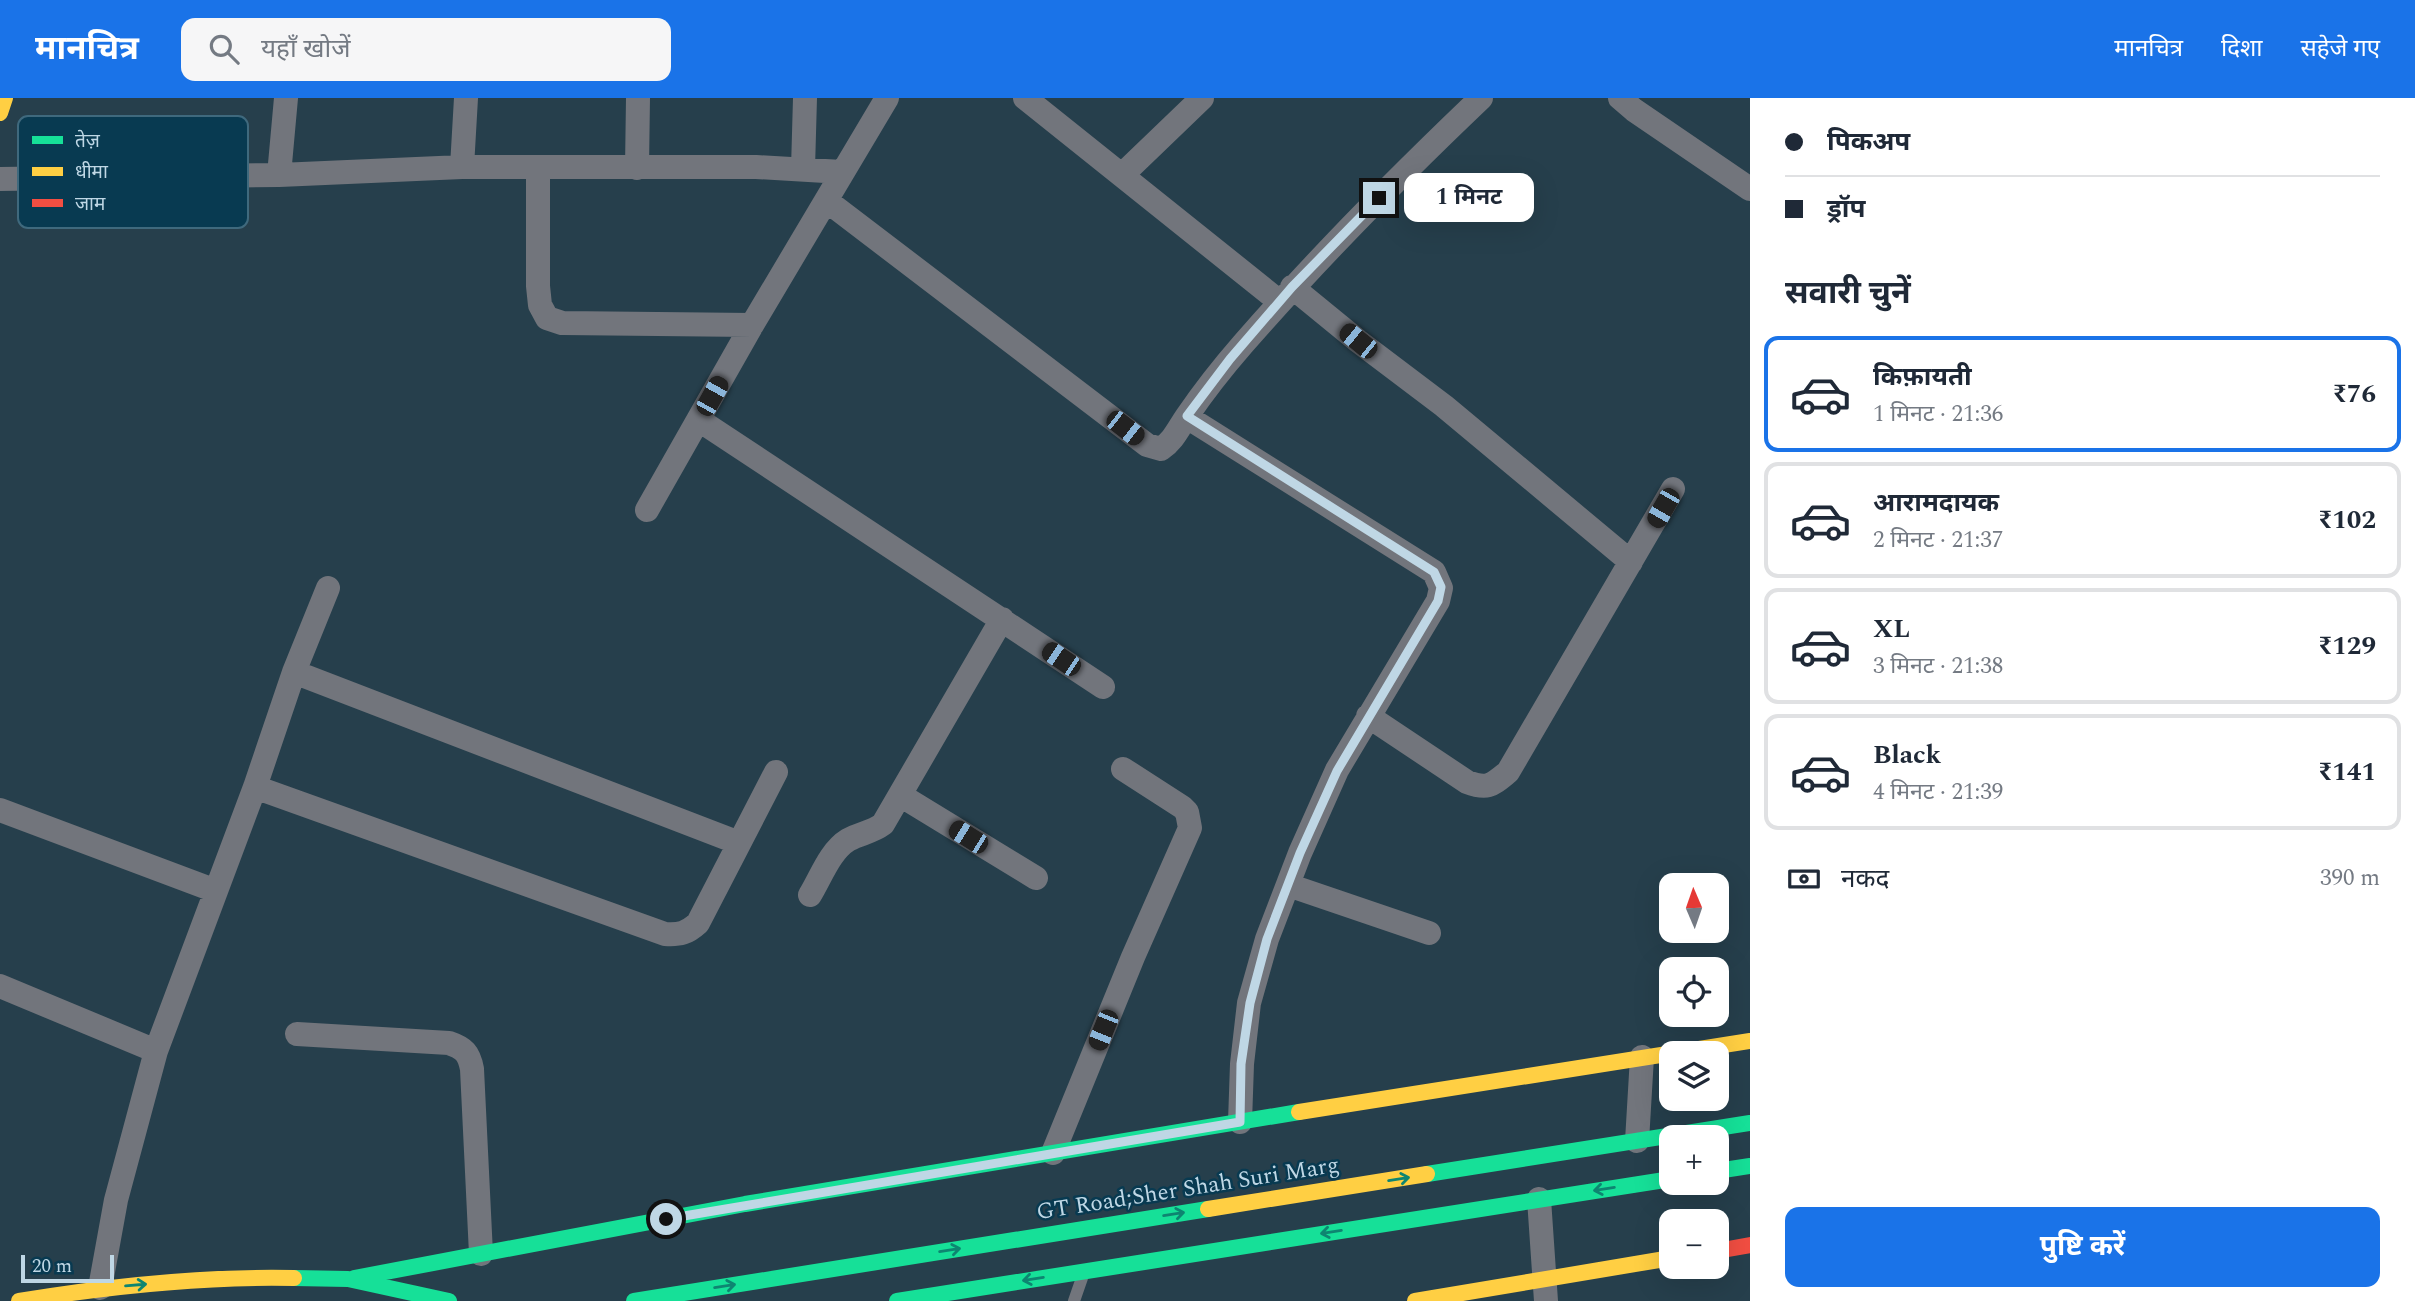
<!DOCTYPE html>
<html lang="hi">
<head>
<meta charset="utf-8">
<style>
  body { margin:0; font-family:Spectral,"Noto Sans Devanagari",serif; background:#f6f6f7; color:#1f2937; height:100vh; display:flex; flex-direction:column; font-size:26px; white-space:nowrap }
  * { box-sizing:border-box; margin:0 }
  p { font-size:23px; color:#747a83 }
  .icon { flex:none; width:38px; height:38px; fill:none; stroke:currentColor; stroke-width:2; stroke-linecap:round; stroke-linejoin:round }
  .map { position:relative; flex:1; overflow:hidden }
  .details { display:flex; flex-direction:column; background:#fff; width:665px }
  .details>* { flex:none }
  .guide { display:grid; align-content:center; height:154px; padding:0 35px; background:#fff }
  .needle { width:46px; rotate:358deg }
  .controls { position:absolute; left:1659px; top:775px; display:grid; gap:14px }
  .controls a { display:grid; place-items:center; width:70px; height:70px; border-radius:14px; background:#fff; box-shadow:0 7px 28px #0002; font-size:35px }
  .scale { position:absolute; left:21px; bottom:18px; width:93px; box-sizing:border-box; padding-left:7px; border:4px solid #bfd7e5; border-top:0; font-size:19px; line-height:24px; white-space:nowrap; color:#bfd7e5; -webkit-text-stroke:5px #083a51; paint-order:stroke }
  .end { position:absolute; width:32px; height:32px; margin:-16px; border:9px solid #bfd7e5; background:#111; box-shadow:0 0 0 4px #111 }
  .from { border-radius:50% }
  .bubble { position:absolute; height:49px; border-radius:14px; background:#fff; box-shadow:0 7px 28px #0002; font-size:23px; font-weight:700; line-height:49px; text-align:center }
  .car { position:absolute; width:21px; height:42px; margin:-21px -10px; border-radius:9px; box-shadow:0 0 5px 2px #0007; background:linear-gradient(#222 24%,#8ab4d8 0 40%,#222 0 76%,#8ab4d8 0 86%,#222 0) }
  .guide b { display:flex; align-items:center; gap:24px; height:66px; font-size:26px }
  .guide b+b { border-top:2px solid #e0e1e3 }
  .guide i { width:18px; height:18px; background:#1f2937 }
  ul { padding:0; list-style:none }
  li { display:flex; align-items:center; gap:21px; height:116px; margin:0 14px 10px; padding:0 21px; border:4px solid #e0e1e3; border-radius:14px }
  li div { flex:1 }
  li b { display:block; font-size:26px }
  li em { font-style:normal; font-weight:700 }
  li.on { border-color:#1a73e8 }
  li>.icon { width:63px; height:63px; stroke-width:1.5 }
  h2 { padding:0 35px; font-size:32px; line-height:84px }
  .pay { display:flex; align-items:center; gap:18px; height:77px; padding:0 35px; font-size:26px }
  .pay p { margin-inline-start:auto }
  .button { display:flex; gap:14px; margin-top:auto; padding:14px 35px }
  .button a { flex:1; height:80px; border-radius:14px; background:#1a73e8; color:#fff; font-size:28px; font-weight:700; line-height:80px; text-align:center }
  header { display:flex; align-items:center; gap:42px; box-sizing:border-box; height:98px; padding:0 35px; background:#1a73e8; color:#fff }
  header strong { font-size:33px }
  nav { display:flex; gap:38px; margin-inline-start:auto; font-size:24px }
  .search { width:490px; height:63px; background:#f6f6f7; display:flex; align-items:center; gap:18px; box-sizing:border-box; padding:0 24px; border-radius:14px; color:#747a83; font-size:26px }
  main { display:flex; flex:1; min-height:0 }
  .map>svg:first-child { display:block }
</style>
</head>
<body>
<header>
<strong>मानचित्र</strong>
<div class="search"><svg class="icon" aria-label="search" viewBox="0 0 24 24"><circle cx="10" cy="10" r="6"/><path d="M15 15l6 6"/></svg>यहाँ खोजें</div>
<nav><a>मानचित्र</a><a>दिशा</a><a>सहेजे गए</a></nav>
</header>
<main>
<div class="map">
<svg width="1750" height="1203" viewBox="0 0 1750 1203">
  <rect width="100%" height="100%" fill="#263f4c"/>
  <g fill="none" stroke-linecap="round" stroke-linejoin="round">
    <path stroke="#72757c" stroke-width="12" d="M1074 1203 1082 1180"/>
    <path stroke="#72757c" stroke-width="24" d="M466 0 462 69H756L842 74
      M1025 0 1280 204
      M1620 0 1634 12 1750 91
      M538 70V188L540 207 547 220 562 225 752 227
      M637 70 638 0
      M803 71 805 0
      M279 77 286 0
      M1122 77 1202 0
      M0 81 279 77 462 69
      M827 103 1147 347 1161 351C1174 342 1178 331 1187 318 1204 293 1223 269 1243 246 1318 160 1398 79 1481 0
      M1292 189 1358 243 1444 308 1631 464
      M1187 319 1434 474 1441 490 1438 503 1337 672 1300 755 1267 841 1249 905 1242 966 1240 1024
      M699 322 1103 589
      M647 412 752 227 887 0
      M294 574 739 745
      M1368 618 1467 684C1488 692 1492 687 1508 674L1673 391
      M255 689 665 836C680 837 687 835 698 825L776 674
      M900 697 1036 780
      M0 712 216 793
      M1288 787 1429 835
      M810 797C821 779 830 753 848 742 860 735 871 735 883 726L1002 521
      M0 888 156 953
      M297 936 449 945C464 950 469 955 472 971L481 1156
      M1637 1043 1642 959
      M1053 1055 1133 859 1190 730 1187 714 1182 709 1123 671
      M1539 1101 1546 1203
      M100 1190 116 1102 156 953 255 689 294 574 328 490"/>
    <path stroke="#16e098" stroke-width="16" d="M1717 1073 1750 1068
      M1427 1076 1750 1025
      M294 1180 348 1181 449 1203
      M354 1180 745 1106 1299 1014
      M634 1203 1208 1111
      M897 1203 1671 1081"/>
    <path stroke="#ffcf43" stroke-width="16" d="M0 15 5 0
      M1299 1014 1750 943
      M1208 1111 1427 1076
      M19 1203C110 1188 201 1178 294 1180
      M1415 1203 1671 1160"/>
    <path stroke="#f24e42" stroke-width="16" d="M1717 1153 1750 1147"/>
  </g>
  <defs><path id="oneway-shaft" d="M-6 0H5M1.5-3L5.5 0L1.5 3" fill="none" stroke-width="1.6" stroke-linecap="round" stroke-linejoin="round" transform="scale(1.75)"/></defs>
  <g stroke="#0e8571">
    <use href="#oneway-shaft" transform="translate(1399 1081) rotate(-9)"/>
    <use href="#oneway-shaft" transform="translate(1604 1091) rotate(171)"/>
    <use href="#oneway-shaft" transform="translate(1174 1116) rotate(-9)"/>
    <use href="#oneway-shaft" transform="translate(1331 1134) rotate(171)"/>
    <use href="#oneway-shaft" transform="translate(950 1152) rotate(-9)"/>
    <use href="#oneway-shaft" transform="translate(1033 1181) rotate(171)"/>
    <use href="#oneway-shaft" transform="translate(136 1187) rotate(-5)"/>
    <use href="#oneway-shaft" transform="translate(725 1188) rotate(-9)"/>
  </g>
  <g fill="none" stroke-linecap="round" stroke-linejoin="round">
    <path stroke="#bfd7e5" stroke-width="9" d="M666 1121 1240 1024 1241 966 1250 905 1267 841 1300 755 1337 673 1438 503 1441 489 1434 474 1187 318 1230 261 1292 189 1379 100"/>
  </g>
  <g text-anchor="middle" dominant-baseline="central" stroke-width="5" stroke-linejoin="round" paint-order="stroke">
    <g font-size="23" fill="#bfd7e5" stroke="#083a51">
      <text transform="translate(1188 1091) rotate(-9)">GT Road;Sher Shah Suri Marg</text>
    </g>
  </g>
  <rect x="18" y="18" width="230" height="112" rx="10" fill="#083a51" stroke="#3f697d" stroke-width="2"/>
  <rect x="32" y="38" width="31" height="8" fill="#16e098"/>
  <rect x="32" y="69" width="31" height="9" fill="#ffcf43"/>
  <rect x="32" y="101" width="31" height="8" fill="#f24e42"/>
  <g font-size="19" fill="#bfd7e5">
    <text x="75" y="49">तेज़</text>
    <text x="75" y="80">धीमा</text>
    <text x="75" y="112">जाम</text>
  </g>
</svg>
<div class="controls">
<a><svg class="needle" viewBox="-14 -14 28 28"><path d="M0-13l5 13h-10z" fill="#e53935"/><path d="M0 13l5-13h-10z" fill="#747a83"/></svg></a>
<a><svg class="icon" aria-label="locate" viewBox="0 0 24 24"><circle cx="12" cy="12" r="6"/><path d="M12 2v4M12 18v4M2 12h4M18 12h4"/></svg></a>
<a><svg class="icon" aria-label="layers" viewBox="0 0 24 24"><path d="M12 4l9 5-9 5-9-5zM3 14l9 5 9-5"/></svg></a>
<a>+</a>
<a>−</a>
</div>
<div class="scale">20 m</div>
<i class="end from" style="left:666px;top:1121px"></i>
<i class="end" style="left:1379px;top:100px"></i>
<div class="bubble" style="left:1404px;top:75px;width:130px">1 मिनट</div>
<i class="car" style="left:1358px;top:243px;rotate:309deg"></i>
<i class="car" style="left:712px;top:298px;rotate:29deg"></i>
<i class="car" style="left:1125px;top:330px;rotate:128deg"></i>
<i class="car" style="left:1663px;top:410px;rotate:210deg"></i>
<i class="car" style="left:1061px;top:561px;rotate:304deg"></i>
<i class="car" style="left:968px;top:739px;rotate:302deg"></i>
<i class="car" style="left:1103px;top:932px;rotate:202deg"></i>
</div>
<section class="details">
<div class="guide">
<b><i class="from"></i>पिकअप</b>
<b><i></i>ड्रॉप</b>
</div>
<h2>सवारी चुनें</h2>
<ul>
<li class="on"><svg class="icon" aria-label="car" viewBox="0 0 24 24"><path d="M5 17H2v-5l4-1 3-4h7l3 4 3 1v5h-3M9 17h6M6 11h13"/><circle cx="7" cy="17" r="2"/><circle cx="17" cy="17" r="2"/></svg><div><b>किफ़ायती</b><p>1 मिनट · 21:36</p></div><em>₹76</em></li>
<li><svg class="icon" aria-label="car" viewBox="0 0 24 24"><path d="M5 17H2v-5l4-1 3-4h7l3 4 3 1v5h-3M9 17h6M6 11h13"/><circle cx="7" cy="17" r="2"/><circle cx="17" cy="17" r="2"/></svg><div><b>आरामदायक</b><p>2 मिनट · 21:37</p></div><em>₹102</em></li>
<li><svg class="icon" aria-label="car" viewBox="0 0 24 24"><path d="M5 17H2v-5l4-1 3-4h7l3 4 3 1v5h-3M9 17h6M6 11h13"/><circle cx="7" cy="17" r="2"/><circle cx="17" cy="17" r="2"/></svg><div><b>XL</b><p>3 मिनट · 21:38</p></div><em>₹129</em></li>
<li><svg class="icon" aria-label="car" viewBox="0 0 24 24"><path d="M5 17H2v-5l4-1 3-4h7l3 4 3 1v5h-3M9 17h6M6 11h13"/><circle cx="7" cy="17" r="2"/><circle cx="17" cy="17" r="2"/></svg><div><b>Black</b><p>4 मिनट · 21:39</p></div><em>₹141</em></li>
</ul>
<div class="pay"><svg class="icon" aria-label="cash" viewBox="0 0 24 24"><path d="M3 7h18v10H3z"/><circle cx="12" cy="12" r="2"/></svg>नकद<p>390 m</p></div>
<div class="button"><a>पुष्टि करें</a></div>
</section>
</main>
</body>
</html>
